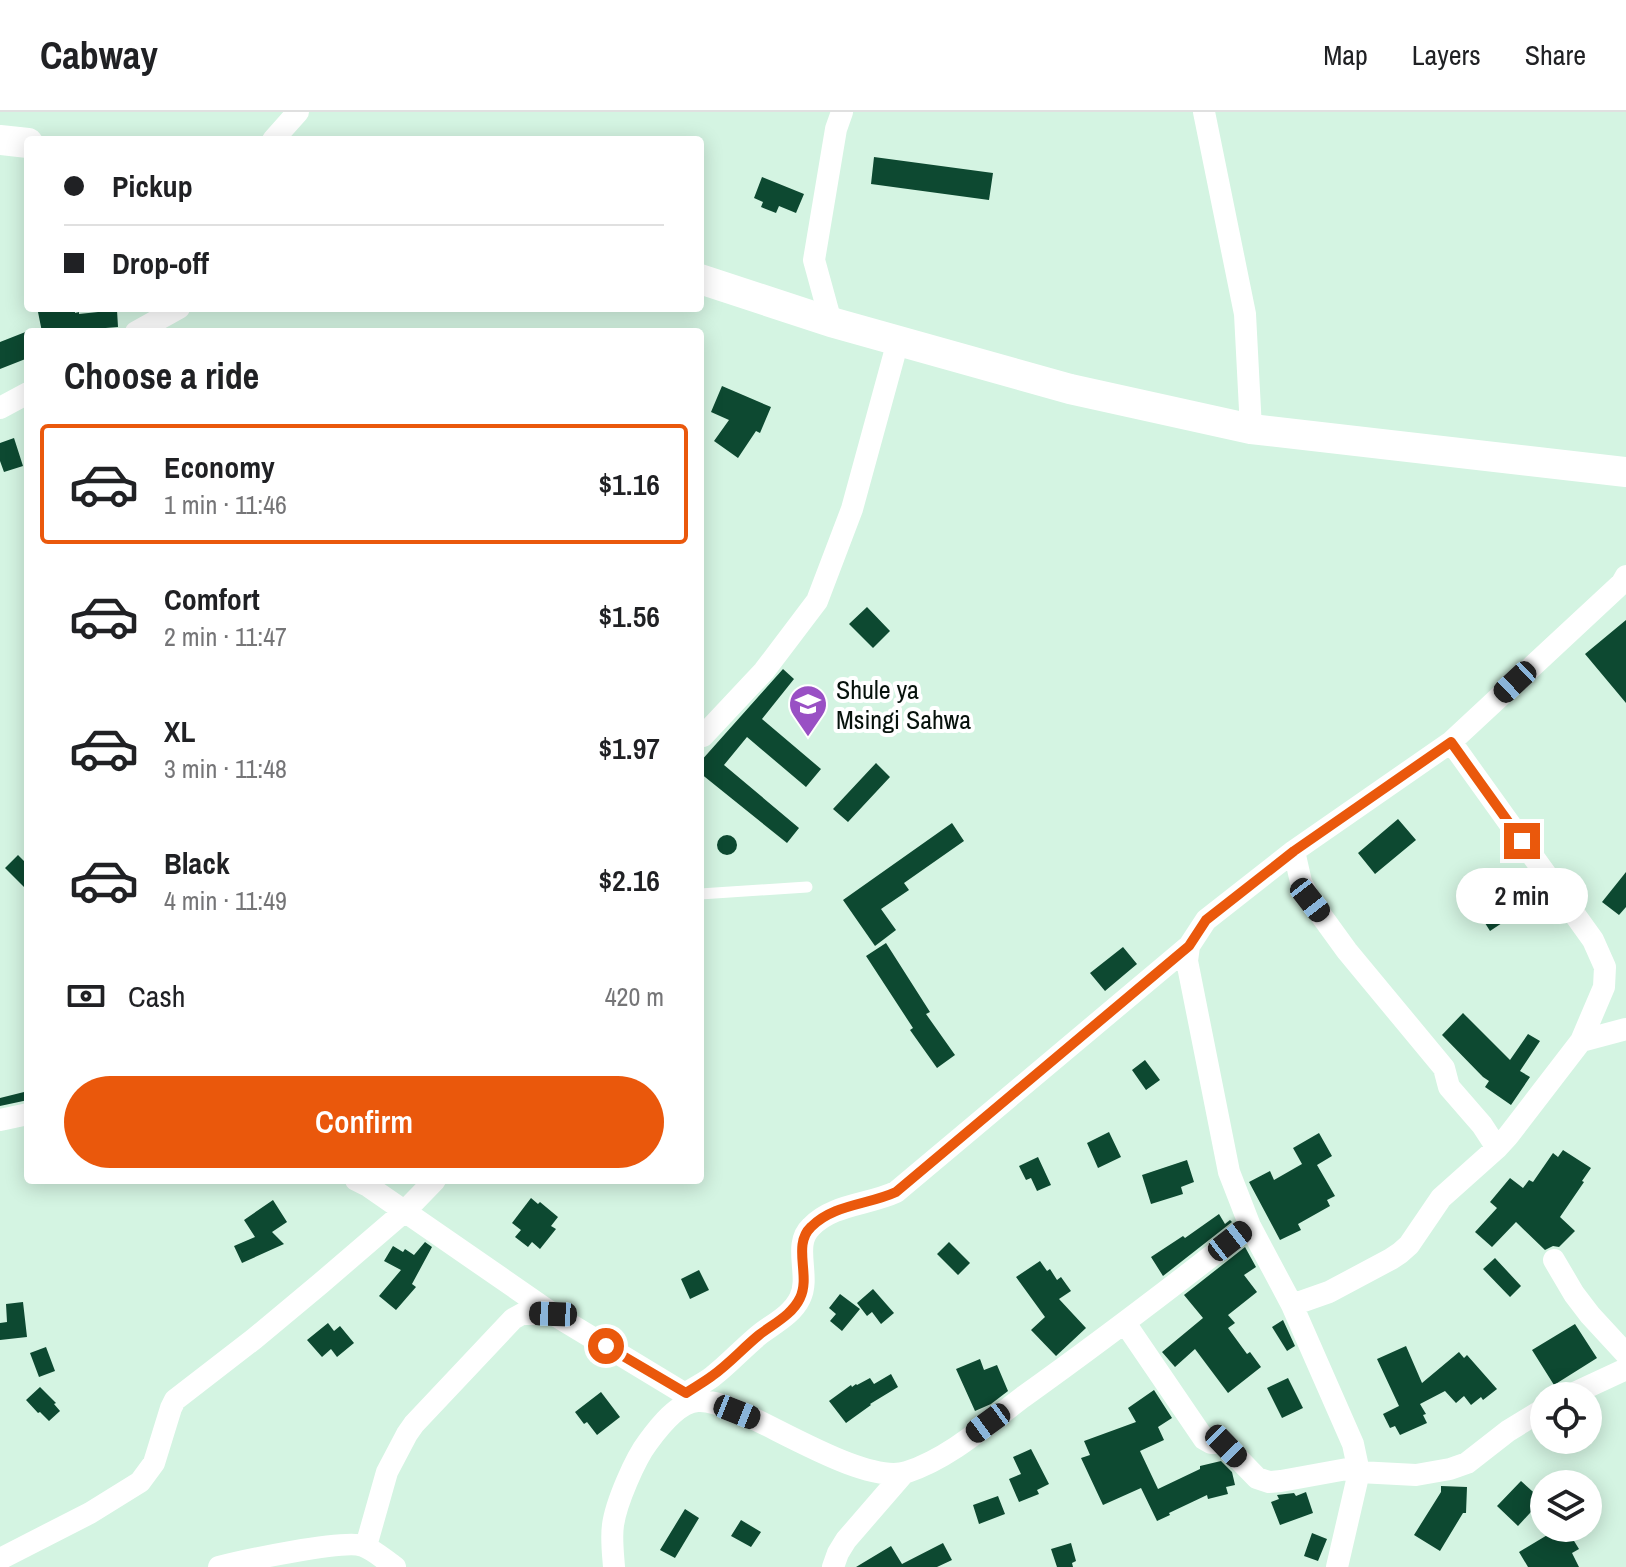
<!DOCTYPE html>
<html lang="en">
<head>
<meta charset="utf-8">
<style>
  body { margin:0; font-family:"Archivo Narrow",sans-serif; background:#f2f2f2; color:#202124; height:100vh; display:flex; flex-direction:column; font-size:30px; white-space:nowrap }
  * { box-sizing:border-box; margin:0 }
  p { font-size:26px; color:#757577 }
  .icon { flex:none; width:44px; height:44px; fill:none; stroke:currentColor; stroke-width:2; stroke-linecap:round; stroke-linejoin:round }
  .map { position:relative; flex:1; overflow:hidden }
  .panel { position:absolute; left:24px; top:216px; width:680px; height:856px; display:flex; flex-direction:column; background:#fff; border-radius:8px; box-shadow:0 4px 20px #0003 }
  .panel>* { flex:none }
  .top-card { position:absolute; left:24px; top:24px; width:680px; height:176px; border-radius:8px; box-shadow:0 4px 20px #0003; display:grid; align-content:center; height:176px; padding:0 40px; background:#fff }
  .tools { position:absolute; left:1530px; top:1270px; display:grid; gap:16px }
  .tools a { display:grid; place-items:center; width:72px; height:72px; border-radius:50%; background:#fff; box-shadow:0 4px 20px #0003; font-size:40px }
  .end { position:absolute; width:36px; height:36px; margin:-18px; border:10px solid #ea580c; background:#fff; box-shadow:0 0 0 4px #fff }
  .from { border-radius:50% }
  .bubble { position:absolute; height:56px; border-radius:28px; background:#fff; box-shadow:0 4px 20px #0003; font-size:26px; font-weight:600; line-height:56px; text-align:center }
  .car { position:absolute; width:24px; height:48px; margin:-24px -12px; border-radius:10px; box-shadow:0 0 6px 2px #0007; background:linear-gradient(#222 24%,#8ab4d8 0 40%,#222 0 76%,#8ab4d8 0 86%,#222 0) }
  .top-card b { display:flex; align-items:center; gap:28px; height:76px; font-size:30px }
  .top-card b+b { border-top:2px solid #e0e0e0 }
  .top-card i { width:20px; height:20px; background:#202124 }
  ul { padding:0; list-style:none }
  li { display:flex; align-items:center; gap:24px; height:120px; margin:0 16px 12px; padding:0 24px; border:4px solid transparent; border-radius:8px }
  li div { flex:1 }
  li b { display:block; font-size:30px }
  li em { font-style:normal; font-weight:600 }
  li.current { border-color:#ea580c }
  li>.icon { width:72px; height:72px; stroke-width:1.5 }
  h2 { padding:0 40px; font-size:36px; line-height:96px }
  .pay { display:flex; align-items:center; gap:20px; height:88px; padding:0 40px; font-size:30px }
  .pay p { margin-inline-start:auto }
  .button { display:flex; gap:16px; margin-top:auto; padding:16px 40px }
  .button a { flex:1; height:92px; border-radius:48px; background:#ea580c; color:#fff; font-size:32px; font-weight:600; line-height:92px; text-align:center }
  header { display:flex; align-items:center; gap:48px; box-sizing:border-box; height:112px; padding:0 40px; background:#fff; border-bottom:2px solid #e0e0e0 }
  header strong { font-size:38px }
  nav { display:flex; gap:44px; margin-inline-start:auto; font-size:28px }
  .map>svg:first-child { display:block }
</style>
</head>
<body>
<header>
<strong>Cabway</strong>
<nav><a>Map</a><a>Layers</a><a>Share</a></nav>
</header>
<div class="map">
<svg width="1626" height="1455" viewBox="0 0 1626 1455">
  <rect width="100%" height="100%" fill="#d4f4e2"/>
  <path fill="#0d4931" d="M874 45 993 61 989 88 871 72Z
    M762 65 804 82 796 101 779 94 776 101 761 95 763 90 754 86Z
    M75 196V201L79 200V202L117 198 118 215 81 218V220H42L38 200Z
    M28 219V246L0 257V230Z
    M722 274 771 295 760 321 756 319 738 346 714 329 729 308 711 300Z
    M14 326 23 354 4 360 0 349V331Z
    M867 495 890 519 873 536 849 512Z
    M1626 508V591L1585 542Z
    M783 557 794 567 762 607 821 657 806 675 747 625 724 653 799 716 787 731 700 661V650Z
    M876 651 890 665 848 710 833 697Z
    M1398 707 1416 728 1375 762 1358 741Z
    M952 711 964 729 904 771 909 778 881 797 896 818 875 834 843 788Z
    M717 733a10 10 0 1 1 20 0a10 10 0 1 1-20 0Z
    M18 743 28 753V779L5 756Z
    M1626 760V795L1619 803 1602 790Z
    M1495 775 1499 782 1501 780 1513 798 1505 803 1508 807 1490 819 1470 787 1487 776 1489 779Z
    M886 831 930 900 926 902 955 943 937 956 910 918 913 916 866 844Z
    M1123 835 1137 852 1105 879 1090 861Z
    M1463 901 1510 948 1528 922 1540 929 1520 959 1530 965 1511 993 1485 975 1489 969 1483 965 1442 923Z
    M1145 948 1160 968 1146 978 1132 958Z
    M28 979V988L0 994V986Z
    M1109 1020 1121 1045 1098 1056 1087 1031Z
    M1319 1021 1332 1044 1317 1053 1335 1084 1327 1088 1330 1094 1298 1112 1301 1118 1280 1128 1249 1070 1270 1059 1274 1068 1302 1052 1293 1036Z
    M1563 1038 1591 1056 1582 1069 1584 1070 1560 1105 1575 1119 1559 1135 1553 1134 1545 1138 1516 1110 1492 1135 1475 1120 1497 1096 1490 1090 1510 1066 1523 1076 1529 1068 1533 1070 1553 1041 1558 1045Z
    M1038 1045 1051 1073 1037 1079 1031 1066 1026 1068 1019 1054Z
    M1187 1048 1194 1070 1181 1075 1183 1082 1151 1092 1142 1063Z
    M531 1086 538 1092 540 1090 558 1105 551 1114 556 1117 540 1137 532 1130 528 1135 515 1125 521 1118 512 1111Z
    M273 1088 287 1110 272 1120 284 1132 242 1151 234 1134 255 1125 244 1108Z
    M1219 1102 1225 1112 1230 1108 1232 1110 1163 1164 1151 1145 1183 1124 1185 1126Z
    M425 1130 432 1135 412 1172 416 1175 396 1198 379 1184 401 1158 384 1149 393 1134 403 1140 405 1137 414 1143Z
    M949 1130 970 1151 958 1163 937 1142Z
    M1245 1135 1256 1155 1244 1163 1257 1180 1228 1203 1235 1211 1228 1216 1247 1242 1250 1240 1261 1255 1228 1281 1195 1237 1175 1255 1162 1240 1203 1206 1184 1183Z
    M1495 1146 1521 1174 1510 1185 1483 1157Z
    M1040 1149 1047 1159 1050 1157 1057 1168 1061 1165 1071 1179 1059 1187 1086 1216 1056 1244 1031 1218 1045 1205 1016 1165Z
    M699 1158 709 1178 690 1187 681 1167Z
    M873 1177 894 1201 881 1212 872 1200 867 1204 857 1191Z
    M840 1182 860 1197 842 1219 830 1209 836 1202 829 1196Z
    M23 1190 27 1225 0 1228V1211L7 1210 6 1192Z
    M1283 1208 1295 1234 1287 1239 1272 1215Z
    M328 1211 334 1219 340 1214 354 1231 337 1245 331 1237 322 1245 307 1228Z
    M1575 1212 1597 1246 1554 1273 1532 1238Z
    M1406 1234 1422 1271 1459 1240 1464 1246 1467 1243 1497 1277 1483 1288 1481 1285 1471 1293 1464 1284 1456 1291 1445 1279 1420 1292 1426 1302 1423 1303 1427 1311 1400 1323 1395 1314 1390 1316 1383 1302 1399 1294 1377 1247Z
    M46 1235 55 1259 39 1265 30 1241Z
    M980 1247 984 1258 997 1253 1008 1279 991 1292 975 1299 956 1257Z
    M891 1262 898 1275 870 1292 871 1293 846 1311 829 1289 851 1273 852 1275 856 1272 857 1273 870 1266 874 1272Z
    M1288 1266 1303 1296 1282 1306 1267 1276Z
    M40 1275 56 1291 54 1292 60 1299 49 1309 40 1300 38 1301 26 1288Z
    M1154 1278 1172 1306 1158 1315 1164 1328 1140 1339 1158 1377 1200 1357V1354L1221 1349 1232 1360 1235 1373 1226 1375 1228 1382 1208 1387 1207 1383 1169 1401 1170 1403 1157 1409 1141 1376 1103 1393 1081 1346 1090 1343 1084 1329 1136 1310 1128 1296Z
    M601 1280 620 1305 597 1323 587 1310 584 1312 575 1300Z
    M1031 1337 1049 1372 1037 1378 1039 1382 1019 1390 1009 1367 1021 1362 1013 1345Z
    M1521 1369 1542 1388 1518 1414 1497 1394Z
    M1441 1374 1467 1375 1466 1401H1463L1440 1439 1414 1423 1441 1380Z
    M1306 1380 1313 1401 1280 1413 1271 1390 1279 1387 1277 1383 1294 1381 1296 1384Z
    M998 1384 1005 1402 979 1412 973 1393Z
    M685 1397 699 1406 675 1446 660 1438Z
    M741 1408 761 1420 751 1435 731 1424Z
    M1559 1416H1566L1579 1437 1572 1441 1579 1455H1528L1519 1440Z
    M1312 1421 1327 1427 1318 1449 1304 1444Z
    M943 1431 952 1448 937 1455H856L891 1434 902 1452Z
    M1071 1431 1076 1449 1072 1451 1073 1455H1057L1051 1437Z"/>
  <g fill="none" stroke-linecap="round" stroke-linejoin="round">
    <path stroke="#fff" stroke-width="11" d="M700 782 807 775"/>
    <path stroke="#fff" stroke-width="22" d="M1204 0 1245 202 1251 317
      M273 28 298 0
      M831 210 814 148 836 17 842 0
      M136 220 179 196
      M0 296 28 281
      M703 624 764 559 817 489 852 397 898 229
      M1294 739 1301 770 1310 788 1347 839 1444 956 1449 975 1482 1013 1497 1036
      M1581 929 1626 917
      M0 1008 28 1002
      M356 1068 368 1074 553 1202 695 1288
      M1554 1148 1574 1182 1590 1203 1626 1242
      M1292 1193 1329 1180 1391 1147 1400 1141 1409 1133 1441 1086 1497 1036 1508 1024 1581 929 1604 875 1605 855 1593 828 1451 630
      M1125 1211 1204 1327 1211 1331H1221L1226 1334 1257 1366 1269 1370 1281 1369 1358 1355
      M686 1281C694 1276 704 1271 712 1265 729 1252 743 1236 759 1223 773 1212 792 1203 800 1186 811 1164 792 1133 811 1115 833 1092 868 1093 896 1080L1189 834
      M1568 1284 1626 1257
      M1359 1360 1416 1363 1450 1357 1467 1351 1508 1319 1544 1297
      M366 1434 387 1360 407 1322 414 1312 513 1207 522 1202H553
      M0 1447 90 1401 140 1370 154 1351 171 1296 175 1288 254 1227 320 1172 405 1099 435 1068
      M219 1455C242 1449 345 1427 363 1434 374 1438 385 1448 395 1455
      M614 1455C613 1441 611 1426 613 1413 616 1391 635 1347 648 1330 659 1315 678 1290 698 1289 712 1288 726 1295 739 1300 778 1316 868 1373 907 1360 950 1346 987 1312 1023 1285 1100 1230 1176 1172 1250 1114
      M833 1455 838 1441 846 1428 904 1361
      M1337 1455 1359 1360 1353 1332 1292 1193 1250 1114 1229 1060 1187 849 1189 834 1206 808 1294 739 1451 630 1622 471 1626 464"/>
    <path stroke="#fff" stroke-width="30" d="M0 28 28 31
      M700 167 831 210 1070 277 1251 317 1626 360"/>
  </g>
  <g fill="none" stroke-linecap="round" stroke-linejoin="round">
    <path stroke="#ea580c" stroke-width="10" d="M606 1234 686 1281C695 1275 704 1270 712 1264 729 1252 743 1236 759 1223 773 1212 792 1203 800 1186 811 1164 792 1133 811 1115 834 1092 868 1093 896 1080L1189 834 1206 808 1294 739 1451 630 1522 729"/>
  </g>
  <defs>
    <g id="school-pin" transform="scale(2)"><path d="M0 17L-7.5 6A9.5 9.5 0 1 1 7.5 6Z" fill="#9950c4" stroke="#fff"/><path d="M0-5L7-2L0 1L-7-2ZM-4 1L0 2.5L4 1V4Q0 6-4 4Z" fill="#fff"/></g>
  </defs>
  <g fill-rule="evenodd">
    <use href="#school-pin" x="808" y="592"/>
  </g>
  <g text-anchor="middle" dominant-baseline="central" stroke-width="8" stroke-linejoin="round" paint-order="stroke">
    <g font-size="26" fill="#07120c" stroke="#fff" text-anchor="start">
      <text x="836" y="577">Shule ya<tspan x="836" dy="30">Msingi Sahwa</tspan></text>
    </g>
  </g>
</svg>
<div class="tools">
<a><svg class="icon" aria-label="locate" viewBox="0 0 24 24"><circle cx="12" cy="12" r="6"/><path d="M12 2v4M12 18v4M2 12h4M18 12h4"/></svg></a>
<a><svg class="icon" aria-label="layers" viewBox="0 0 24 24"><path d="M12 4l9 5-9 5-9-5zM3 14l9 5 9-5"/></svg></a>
</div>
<i class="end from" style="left:606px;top:1234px"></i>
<i class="end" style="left:1522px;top:729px"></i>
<div class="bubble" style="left:1456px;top:756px;width:132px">2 min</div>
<i class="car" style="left:1515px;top:570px;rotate:227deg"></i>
<i class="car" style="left:1310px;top:788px;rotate:142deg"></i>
<i class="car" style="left:1230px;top:1129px;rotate:52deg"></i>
<i class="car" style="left:553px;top:1202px;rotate:272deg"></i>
<i class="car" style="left:737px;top:1300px;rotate:112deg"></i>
<i class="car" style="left:988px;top:1311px;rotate:234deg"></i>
<i class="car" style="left:1226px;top:1334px;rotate:136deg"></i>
<div class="top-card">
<b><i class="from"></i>Pickup</b>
<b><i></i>Drop-off</b>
</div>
<section class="panel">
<h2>Choose a ride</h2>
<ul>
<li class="current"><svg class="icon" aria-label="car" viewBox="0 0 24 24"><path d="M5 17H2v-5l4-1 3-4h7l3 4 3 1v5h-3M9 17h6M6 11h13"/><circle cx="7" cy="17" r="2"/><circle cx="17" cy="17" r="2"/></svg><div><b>Economy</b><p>1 min · 11:46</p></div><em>$1.16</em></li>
<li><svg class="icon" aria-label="car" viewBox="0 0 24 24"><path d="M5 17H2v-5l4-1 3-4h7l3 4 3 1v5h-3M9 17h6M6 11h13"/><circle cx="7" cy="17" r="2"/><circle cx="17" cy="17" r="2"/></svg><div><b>Comfort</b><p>2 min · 11:47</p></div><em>$1.56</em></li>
<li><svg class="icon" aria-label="car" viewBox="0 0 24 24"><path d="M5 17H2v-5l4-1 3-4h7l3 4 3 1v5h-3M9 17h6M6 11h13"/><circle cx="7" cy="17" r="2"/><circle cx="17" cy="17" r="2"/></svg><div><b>XL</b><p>3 min · 11:48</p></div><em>$1.97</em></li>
<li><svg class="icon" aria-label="car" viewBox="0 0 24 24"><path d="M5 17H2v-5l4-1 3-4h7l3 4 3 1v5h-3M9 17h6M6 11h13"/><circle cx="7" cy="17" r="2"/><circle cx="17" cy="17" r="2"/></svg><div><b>Black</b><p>4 min · 11:49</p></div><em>$2.16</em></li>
</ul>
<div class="pay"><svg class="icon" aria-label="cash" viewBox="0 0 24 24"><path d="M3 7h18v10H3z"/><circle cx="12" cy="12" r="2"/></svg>Cash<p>420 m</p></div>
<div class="button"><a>Confirm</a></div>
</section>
</div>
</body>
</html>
